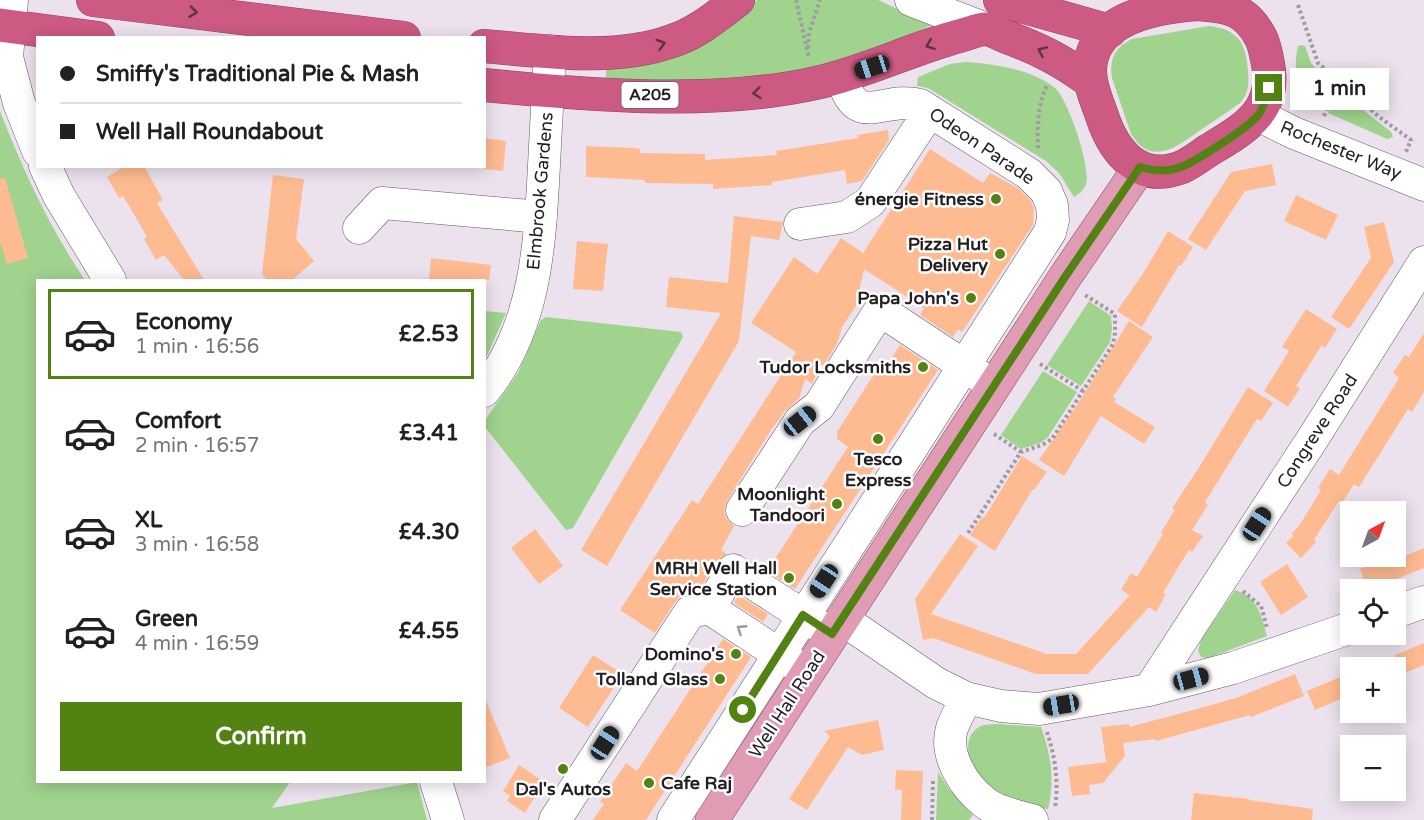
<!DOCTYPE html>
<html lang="en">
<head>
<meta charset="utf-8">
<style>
  body { margin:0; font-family:"Varela Round",sans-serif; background:#f6f6f6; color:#202124; height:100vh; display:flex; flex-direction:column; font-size:22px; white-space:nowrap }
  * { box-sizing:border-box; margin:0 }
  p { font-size:20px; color:#757577 }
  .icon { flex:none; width:33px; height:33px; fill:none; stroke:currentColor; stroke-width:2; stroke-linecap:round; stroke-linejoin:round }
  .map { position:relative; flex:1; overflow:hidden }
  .panel { position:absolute; left:36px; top:279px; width:450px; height:504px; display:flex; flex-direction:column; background:#fff; border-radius:0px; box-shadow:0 3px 15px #0003 }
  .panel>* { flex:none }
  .banner { position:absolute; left:36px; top:36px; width:450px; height:132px; border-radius:0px; box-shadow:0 3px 15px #0003; display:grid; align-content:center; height:132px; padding:0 24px; background:#fff }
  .needle { width:39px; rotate:41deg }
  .controls { position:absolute; left:1340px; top:501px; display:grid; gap:12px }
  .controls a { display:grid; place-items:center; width:66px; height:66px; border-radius:0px; background:#fff; box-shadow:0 3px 15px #0003; font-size:30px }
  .end { position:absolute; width:27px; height:27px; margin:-14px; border:8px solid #528211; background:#fff; box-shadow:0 0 0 3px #fff }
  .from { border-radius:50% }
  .bubble { position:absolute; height:42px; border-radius:0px; background:#fff; box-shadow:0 3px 15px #0003; font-size:20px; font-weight:700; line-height:42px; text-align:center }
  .car { position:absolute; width:18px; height:36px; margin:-18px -9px; border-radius:8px; box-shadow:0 0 4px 2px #0007; background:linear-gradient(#222 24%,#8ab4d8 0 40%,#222 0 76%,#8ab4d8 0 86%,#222 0) }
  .banner b { display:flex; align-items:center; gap:21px; height:57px; font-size:22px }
  .banner b+b { border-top:2px solid #e0e0e0 }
  .banner i { width:15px; height:15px; background:#202124 }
  ul { padding:10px 0 0; list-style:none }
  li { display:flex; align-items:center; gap:18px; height:90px; margin:0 12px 9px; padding:0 12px; border:3px solid transparent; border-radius:0px }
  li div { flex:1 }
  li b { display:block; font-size:22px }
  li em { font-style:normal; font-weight:700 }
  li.current { border-color:#528211 }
  li>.icon { width:54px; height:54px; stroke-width:1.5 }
  .button { display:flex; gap:12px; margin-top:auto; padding:12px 24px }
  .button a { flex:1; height:69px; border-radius:0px; background:#528211; color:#fff; font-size:24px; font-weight:700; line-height:69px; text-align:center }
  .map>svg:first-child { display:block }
</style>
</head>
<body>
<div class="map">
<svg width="1424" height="820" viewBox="0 0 1424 820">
  <rect width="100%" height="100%" fill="#ece2ed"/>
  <path fill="#a0d38e" d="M757 0H878L932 25 904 38 828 65 721 83 605 82 607 66 732 24Z
    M1209 26C1238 29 1246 43 1248 71 1249 83 1249 93 1240 103 1228 112 1215 120 1202 129 1178 146 1152 168 1131 134L1112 78C1109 59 1115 47 1132 39Z
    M1302 45 1305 46 1311 63 1331 84 1321 110C1298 97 1292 71 1298 46Z
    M966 62C995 64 1031 69 1055 88 1068 99 1091 167 1086 184 1084 190 1079 194 1074 197L1059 173 1046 161 928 88 917 86 918 77 950 64Z
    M1338 90 1391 132 1393 137 1387 139 1328 113Z
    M0 111C23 170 49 227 85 280H38V782H290L272 808 417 782 427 820H0Z
    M1089 301 1111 316 1112 329 1110 342 1081 386 1047 365Z
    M485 311 506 313 485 360 484 311Z
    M546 317 681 332 683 337 573 528 566 530 485 427V420L518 373 541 320Z
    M1043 371 1077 392 1048 437 1040 443 1021 449 1001 435Z
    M1235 590C1258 597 1261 615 1267 636L1208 658 1201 657 1198 651 1201 640Z
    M997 724 1041 727C1051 754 1055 781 1048 809 1034 807 1002 800 990 791 974 778 956 741 979 727 983 724 991 725 997 724Z
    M938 772 949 789 973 815 969 820H936Z"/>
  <path fill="#febb92" d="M888 130 889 140 862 181 847 184 845 170 772 182V185L713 189V184L645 183V180L586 177V146L634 148 640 149V153L705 154V160L777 155 776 151 858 138 857 135Z
    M484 138 506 141 503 171 484 169Z
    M930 149 983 183 990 173 1018 188 1031 201 1034 209 1033 225 962 332 958 329 953 337 920 315 924 308 864 269 856 306 842 327 837 344 823 366 821 364 812 384 805 379 799 399 785 411 771 430 727 501 724 510 726 518 734 526 721 550 727 554 718 560 698 592 695 590 693 593 680 597 675 602 655 633 620 610 692 500 698 504 796 352 751 323 794 257 817 274 841 238 863 253Z
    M1272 164 1276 185 1245 191 1206 250 1188 239 1231 172Z
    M125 166H144L163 200 157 203 204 280H184L164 255 156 260 144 239 147 237 135 216 123 196 119 198 107 177Z
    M273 175 304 179 296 239 314 261 292 280H267L262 274Z
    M5 178 28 258 7 264 0 242V179Z
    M1296 195 1338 215 1326 240 1284 221Z
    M734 216 783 222 779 240 751 236 739 341 607 566 581 550 721 313 666 307 669 277 728 283Z
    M1384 222 1394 262 1349 329 1331 317 1371 258 1364 227Z
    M1168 231 1193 247 1181 266 1179 265 1142 327 1117 311 1144 272Z
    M577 241 608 244 603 291 573 289Z
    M431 258 491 265 489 280H429Z
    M1306 309 1337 329 1325 348 1322 345 1296 386 1300 388 1288 407 1264 391 1289 351 1282 347Z
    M1129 321 1153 337 1113 397 1116 399 1114 402 1155 427 1144 444 1101 416 1064 476 1039 460 1079 402Z
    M1424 333V392L1412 412 1408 409 1359 487 1354 484 1342 503 1339 501 1314 540 1316 542 1301 558 1286 543 1293 536 1291 534 1299 526 1321 490 1318 488 1330 469 1339 475 1399 378 1393 373 1405 355 1409 357Z
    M900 345 938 370 795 589 767 571 848 447 837 439V432L878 368 883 371Z
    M1248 387 1273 403 1261 421 1257 419 1205 502 1208 505 1192 530 1203 536 1192 552 1189 550 1176 571 1163 593 1166 594 1156 612 1149 607 1088 674H1036L933 638 923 640 915 599 960 534 978 546 931 614 1047 654H1076L1130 595 1121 590 1131 573 1137 577 1163 534 1161 532 1175 510 1172 508 1198 469Z
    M1022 456 1047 472 1034 490 1033 489 995 551 970 535 982 517 984 518Z
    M535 529 563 566 539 584 511 548Z
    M1424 548V568L1389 582 1392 590H1368L1360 569 1376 562 1378 567Z
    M1287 564 1308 597 1281 615 1260 582Z
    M738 595 768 614 763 622 734 603Z
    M723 639 751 657 646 820H593L604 804 600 802 626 763 637 771Z
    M1424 643V665L1395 677V655Z
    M593 655 623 674 588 727 559 708Z
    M1350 673V695L1315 710 1307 691Z
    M1295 674 1304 696 1251 717 1250 715 1156 741 1155 739 1123 743 1125 756 1103 783 1089 785 1090 794 1072 796 1068 767 1106 762 1101 727 1129 724V727L1193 710 1236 698Z
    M484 696 510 758 484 768Z
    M878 720 884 750 862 755 848 747 807 810 789 799 830 736 824 731Z
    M519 765 544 782 525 813 507 801 510 796 503 791Z
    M896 770 923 771 921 820H901L902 790H895Z
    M1194 793 1249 799V800L1313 809 1312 820H1191Z"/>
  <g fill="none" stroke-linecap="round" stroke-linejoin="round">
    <g stroke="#625a64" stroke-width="33">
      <path id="minor" d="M12 0 7 57 19 103 38 151
        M911 0 986 29
        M1258 115 1294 133 1424 185
        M45 166 59 196 110 280
        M800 224 847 217 870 202 930 111
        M359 228 382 203 541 217
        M484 391C536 328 540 243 544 165 546 127 548 89 550 51
        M742 510 800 421 819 406 880 310 981 377
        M709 608 794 664
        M1395 612 1424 602
        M842 619 936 683 966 698 1001 706 1039 709 1149 690 1233 668 1350 628
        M1149 690 1315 435 1424 262
        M966 698C962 707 956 718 952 728 944 755 963 785 984 802 996 812 1016 816 1032 820
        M436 782 448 820
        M555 820 690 612 709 608 733 570 819 626
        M673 820 1034 257 1050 232 1053 220 1052 205 1046 191 1029 174 920 105C883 95 856 131 842 77"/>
    </g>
    <g stroke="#904560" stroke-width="34">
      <path id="major" d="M712 820 1065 277 1140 167"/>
    </g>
    <g stroke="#904560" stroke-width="34">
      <path id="highway" d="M93 0 404 38
        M1000 0 1110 31
        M1197 4C1228 6 1246 9 1261 38 1265 46 1266 55 1268 64 1277 111 1244 129 1209 150 1200 156 1191 163 1182 167 1139 184 1114 152 1102 116 1097 101 1089 85 1090 68 1093 17 1158 7 1197 4Z
        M0 25 98 38
        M484 46C545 51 613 62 672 41 697 33 717 16 738 0
        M484 85C589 95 713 106 816 83 866 72 911 49 959 36 967 34 978 29 986 29 992 29 1001 35 1007 37 1039 49 1063 61 1091 82"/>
    </g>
    <path stroke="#a29aa2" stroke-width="4" stroke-dasharray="3 3" stroke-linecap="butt" d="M796 0 809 58
      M1298 5 1318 63 1378 116 1411 140 1406 152
      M808 48 809 33 820 0
      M1324 116 1338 81
      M1038 148C1037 127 1038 104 1047 85
      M1040 364 1083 391
      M994 434 1021 452
      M968 533 1021 452 1042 445 1052 439 1113 344 1115 333V314L1085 295
      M1243 591 1261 606 1267 628
      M1047 732C1055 756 1059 782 1055 808
      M932 820 933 779"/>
    <use href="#minor" stroke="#fff" stroke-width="32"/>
    <use href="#major" stroke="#e09cb4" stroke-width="33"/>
    <use href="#highway" stroke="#cc5a82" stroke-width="33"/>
  </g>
  <defs><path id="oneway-chevron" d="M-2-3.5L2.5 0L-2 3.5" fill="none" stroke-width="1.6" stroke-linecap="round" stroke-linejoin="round" transform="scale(1.5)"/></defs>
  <g stroke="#5e3344">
    <use href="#oneway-chevron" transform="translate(193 12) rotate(7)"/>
    <use href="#oneway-chevron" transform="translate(661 44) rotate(-16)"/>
    <use href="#oneway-chevron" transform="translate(930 45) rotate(159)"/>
    <use href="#oneway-chevron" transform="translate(1042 51) rotate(-156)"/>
    <use href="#oneway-chevron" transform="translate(757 93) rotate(174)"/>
  </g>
  <use stroke="#9c9a9c" href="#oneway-chevron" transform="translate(741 629) rotate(-147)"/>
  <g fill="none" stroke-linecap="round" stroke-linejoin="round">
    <path stroke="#528211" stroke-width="8" d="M743 710 803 615 832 634 1065 277 1140 167C1154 171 1168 172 1181 167 1196 161 1250 127 1259 114 1264 107 1266 97 1269 88"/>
  </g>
  <g fill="#528211" stroke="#fff" stroke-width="2">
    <circle cx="996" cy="199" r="6"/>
    <circle cx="1000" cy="254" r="6"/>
    <circle cx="971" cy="298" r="6"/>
    <circle cx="923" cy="367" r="6"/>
    <circle cx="878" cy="439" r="6"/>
    <circle cx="837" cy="504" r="6"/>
    <circle cx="789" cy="578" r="6"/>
    <circle cx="736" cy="654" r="6"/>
    <circle cx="720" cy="679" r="6"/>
    <circle cx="563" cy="769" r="6"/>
    <circle cx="649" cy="783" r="6"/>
  </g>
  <g text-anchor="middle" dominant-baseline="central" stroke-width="5" stroke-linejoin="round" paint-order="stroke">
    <rect fill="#fff" stroke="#646264" stroke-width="1.5" x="621.5" y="82" width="57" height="26" rx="4.5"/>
    <g font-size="16" font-weight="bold" fill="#221e22">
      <text x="650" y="95">A205</text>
    </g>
    <g font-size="18" fill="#221e22" stroke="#fff">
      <text transform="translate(982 146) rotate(34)">Odeon Parade</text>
      <text transform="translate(1341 150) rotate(22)">Rochester Way</text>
      <text transform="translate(540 191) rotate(-85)">Elmbrook Gardens</text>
      <text transform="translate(1317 431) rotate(-57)">Congreve Road</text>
      <text transform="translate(787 704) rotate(-57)">Well Hall Road</text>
    </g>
    <g font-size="18" font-weight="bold" fill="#221e22" stroke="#fff" text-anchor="end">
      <text x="984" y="199">énergie Fitness</text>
      <text x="988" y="244">Pizza Hut<tspan x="988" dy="21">Delivery</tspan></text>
      <text x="959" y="298">Papa John's</text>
      <text x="911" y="367">Tudor Locksmiths</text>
      <text x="878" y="459" text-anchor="middle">Tesco<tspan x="878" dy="21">Express</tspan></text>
      <text x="825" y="494">Moonlight<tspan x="825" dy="21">Tandoori</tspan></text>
      <text x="777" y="568">MRH Well Hall<tspan x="777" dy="21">Service Station</tspan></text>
      <text x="724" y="654">Domino's</text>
      <text x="708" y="679">Tolland Glass</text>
      <text x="661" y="783" text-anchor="start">Cafe Raj</text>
      <text x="563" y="789" text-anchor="middle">Dal's Autos</text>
    </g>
  </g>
</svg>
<div class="controls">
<a><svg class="needle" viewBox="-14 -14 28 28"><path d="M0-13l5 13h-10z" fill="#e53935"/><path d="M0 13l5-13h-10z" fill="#757577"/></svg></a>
<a><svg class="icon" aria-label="locate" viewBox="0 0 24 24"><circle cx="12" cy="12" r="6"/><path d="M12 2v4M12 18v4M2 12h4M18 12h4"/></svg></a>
<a>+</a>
<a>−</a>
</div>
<i class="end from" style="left:743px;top:710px"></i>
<i class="end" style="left:1269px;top:88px"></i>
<div class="bubble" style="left:1290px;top:68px;width:99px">1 min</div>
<i class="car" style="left:872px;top:67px;rotate:252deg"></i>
<i class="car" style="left:800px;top:421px;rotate:51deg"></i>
<i class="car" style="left:1257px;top:524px;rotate:33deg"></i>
<i class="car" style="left:824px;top:581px;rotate:213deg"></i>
<i class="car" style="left:1191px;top:679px;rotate:75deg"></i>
<i class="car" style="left:1061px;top:705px;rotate:260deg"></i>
<i class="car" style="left:605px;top:743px;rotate:33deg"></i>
<div class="banner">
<b><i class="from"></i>Smiffy's Traditional Pie &amp; Mash</b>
<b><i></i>Well Hall Roundabout</b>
</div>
<section class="panel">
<ul>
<li class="current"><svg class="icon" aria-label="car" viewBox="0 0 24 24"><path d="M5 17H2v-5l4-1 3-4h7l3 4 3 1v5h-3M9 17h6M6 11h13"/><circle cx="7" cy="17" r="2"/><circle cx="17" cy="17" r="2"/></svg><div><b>Economy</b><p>1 min · 16:56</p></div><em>£2.53</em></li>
<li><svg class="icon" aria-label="car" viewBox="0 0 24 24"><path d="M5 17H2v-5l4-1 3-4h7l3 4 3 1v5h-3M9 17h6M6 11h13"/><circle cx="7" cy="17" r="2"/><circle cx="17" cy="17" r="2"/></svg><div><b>Comfort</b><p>2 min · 16:57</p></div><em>£3.41</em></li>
<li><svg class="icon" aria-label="car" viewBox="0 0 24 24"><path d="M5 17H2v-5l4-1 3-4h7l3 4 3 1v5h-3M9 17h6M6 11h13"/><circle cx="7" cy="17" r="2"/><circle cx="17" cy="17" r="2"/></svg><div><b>XL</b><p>3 min · 16:58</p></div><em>£4.30</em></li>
<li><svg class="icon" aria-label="car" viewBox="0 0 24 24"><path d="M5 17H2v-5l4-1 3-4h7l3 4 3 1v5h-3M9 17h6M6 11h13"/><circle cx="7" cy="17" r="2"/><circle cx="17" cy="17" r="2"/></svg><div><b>Green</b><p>4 min · 16:59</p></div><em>£4.55</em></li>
</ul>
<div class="button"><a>Confirm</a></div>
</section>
</div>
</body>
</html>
